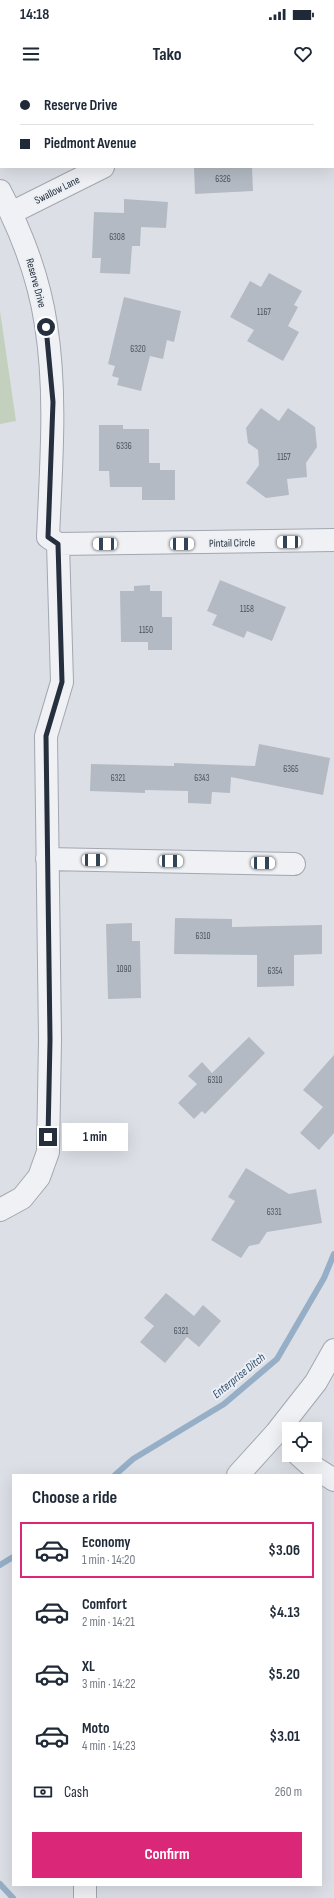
<!DOCTYPE html>
<html lang="en">
<head>
<meta charset="utf-8">
<style>
  body { margin:0; font-family:"Sofia Sans Condensed",sans-serif; background:#f6f6f7; color:#1f2937; height:100vh; display:flex; flex-direction:column; font-size:15px; white-space:nowrap }
  * { box-sizing:border-box; margin:0 }
  p { font-size:13px; color:#747a83 }
  .icon { flex:none; width:22px; height:22px; fill:none; stroke:currentColor; stroke-width:2; stroke-linecap:round; stroke-linejoin:round }
  .map { position:relative; flex:1; overflow:hidden }
  .side { position:absolute; left:12px; top:1394px; width:310px; height:412px; display:flex; flex-direction:column; background:#fff; border-radius:0px; box-shadow:0 4px 16px #0002 }
  .side>* { flex:none }
  .banner { position:absolute; left:0px; top:0px; width:334px; height:88px; box-shadow:0 4px 16px #0002; display:grid; align-content:center; height:88px; padding:0 20px; background:#fff }
  .tools { position:absolute; left:282px; top:1342px; display:grid; gap:8px }
  .tools a { display:grid; place-items:center; width:40px; height:40px; border-radius:0px; background:#fff; box-shadow:0 4px 16px #0002; font-size:20px }
  .end { position:absolute; width:18px; height:18px; margin:-9px; border:5px solid #262f3d; background:#fff; box-shadow:0 0 0 2px #fff }
  .from { border-radius:50% }
  .bubble { position:absolute; height:28px; border-radius:0px; background:#fff; box-shadow:0 4px 16px #0002; font-size:13px; font-weight:700; line-height:28px; text-align:center }
  .car { position:absolute; width:12px; height:24px; margin:-12px -6px; border-radius:5px; box-shadow:0 0 3px 1px #0007; background:linear-gradient(#fff 24%,#345 0 40%,#fff 0 76%,#345 0 86%,#fff 0) }
  .banner b { display:flex; align-items:center; gap:14px; height:38px; font-size:15px }
  .banner b+b { border-top:1px solid #e0e1e3 }
  .banner i { width:10px; height:10px; background:#1f2937 }
  ul { padding:0; list-style:none }
  li { display:flex; align-items:center; gap:12px; height:56px; margin:0 8px 6px; padding:0 12px; border:2px solid transparent; border-radius:0px }
  li div { flex:1 }
  li b { display:block; font-size:15px }
  li em { font-style:normal; font-weight:700 }
  li.active { border-color:#db2777 }
  li>.icon { width:36px; height:36px; stroke-width:1.5 }
  h2 { padding:0 20px; font-size:18px; line-height:48px }
  .pay { display:flex; align-items:center; gap:10px; height:44px; padding:0 20px; font-size:15px }
  .pay p { margin-inline-start:auto }
  .primary-button { display:flex; gap:8px; margin-top:auto; padding:8px 20px }
  .primary-button a { flex:1; height:46px; border-radius:0px; background:#db2777; color:#fff; font-size:16px; font-weight:700; line-height:46px; text-align:center }
  .status { display:flex; justify-content:space-between; align-items:center; height:28px; padding:0 20px; background:#fff; direction:ltr }
  .status svg { height:11px; fill:currentColor }
  header { display:flex; justify-content:space-between; align-items:center; height:52px; padding:0 20px; background:#fff; font-size:18px; font-weight:700 }
  .map>svg:first-child { display:block }
</style>
</head>
<body>
<div class="status"><b>14:18</b><svg viewBox="0 0 49 12"><path d="M0 12V9h3v3zM5 12V6h3v6zM10 12V3h3v9zM15 12V0h3v12zM26 1h20v11H26zM47 4h2v5h-2z"/></svg></div>
<header><svg class="icon" aria-label="menu" viewBox="0 0 24 24"><path d="M4 6h16M4 12h16M4 18h16"/></svg>Tako<svg class="icon" aria-label="heart" viewBox="0 0 24 24"><path d="M12 20l-8-8c-3-5 5-10 8-4 3-6 11-1 8 4z"/></svg></header>
<div class="map">
<svg width="334" height="1818" viewBox="0 0 334 1818">
  <rect width="100%" height="100%" fill="#dce0e6"/>
  <path fill="#c2d0bd" d="M0 231 16 341 0 344Z"/>
  <g fill="none" stroke-linecap="round" stroke-linejoin="round">
    <path stroke="#96afc7" stroke-width="6" d="M115 1395 133 1379 224 1324 277 1279 324 1198 334 1174
      M0 1485 13 1477
      M0 1804 13 1818"/>
  </g>
  <path fill="#b3bac3" d="M194 87H252L253 111 195 114Z
    M124 119 168 122 166 148 141 147 140 166H132L130 194 100 193 101 178H92L94 132 124 133Z
    M269 193 302 211 294 225 298 227 288 246 299 252 283 281 247 261 254 250 230 237 250 201 261 207Z
    M124 217 181 231 174 262 167 260 163 279 150 276 141 311 117 305 119 298 112 296 115 286 108 284Z
    M261 328 279 341 288 328 315 347 317 367 306 383 307 397 287 399 289 415 266 418 246 403 259 385 258 370 248 363 246 348Z
    M99 345H123V349H149V383H160V390H175V420H142V407H110L109 391H99Z
    M220 500 286 527 272 561 247 551 244 558 212 545 217 535 207 531Z
    M150 505V511H162V537H172V570H148V562H121L120 511H134V506Z
    M259 664 330 678 323 715 231 697 230 713 212 712 211 724 188 723V711L145 710V713L90 711 91 684 174 686V683L255 686Z
    M175 838 232 839V847L322 845V874L294 875V906L257 907V875L174 874Z
    M132 843V861H140L141 918 108 919 106 844Z
    M249 957 265 973 205 1034 202 1031 194 1039 178 1023 197 1004 188 996 202 982 212 993Z
    M334 975V1053L319 1070 300 1053 323 1027 303 1010Z
    M246 1088 289 1114 316 1109 322 1143 267 1152 259 1164 249 1166 241 1178 211 1160 235 1121 228 1117Z
    M166 1213 194 1236 203 1225 221 1241 199 1267 187 1257 165 1283 140 1262 154 1246 144 1238Z"/>
  <g fill="none" stroke-linecap="round" stroke-linejoin="round">
    <g stroke="#a2a7b0" stroke-width="24">
      <path id="minor" d="M333 2H334
        M0 111C22 153 39 198 46 245 57 314 51 386 48 457L58 464
        M11 133 103 87
        M58 464 334 460
        M47 779 294 784
        M0 1130 22 1118 39 1097 48 1072 50 960 46 656 62 602 58 464
        M299 1375 309 1384 334 1400
        M238 1395 276 1353 316 1302 334 1270
        M85 1805V1818"/>
    </g>
    <use href="#minor" stroke="#eff1f5" stroke-width="22"/>
  </g>
  <g fill="none" stroke-linecap="round" stroke-linejoin="round">
    <path stroke="#262f3d" stroke-width="5" d="M46 247 53 322 48 457 58 464 62 602 46 656 50 960 48 1057"/>
  </g>
  <g text-anchor="middle" dominant-baseline="central" stroke-width="4" stroke-linejoin="round" paint-order="stroke">
    <g font-size="9" fill="#49525e">
      <text x="223" y="99">6326</text>
      <text x="117" y="157">6308</text>
      <text x="264" y="232">1167</text>
      <text x="138" y="269">6320</text>
      <text x="124" y="366">6336</text>
      <text x="284" y="377">1157</text>
      <text x="247" y="529">1158</text>
      <text x="146" y="550">1150</text>
      <text x="291" y="689">6365</text>
      <text x="118" y="698">6321</text>
      <text x="202" y="698">6343</text>
      <text x="203" y="856">6310</text>
      <text x="124" y="889">1090</text>
      <text x="275" y="891">6354</text>
      <text x="215" y="1000">6310</text>
      <text x="274" y="1132">6331</text>
      <text x="181" y="1251">6321</text>
    </g>
    <g font-size="11" fill="#262f3d" stroke="#ebeff4">
      <text transform="translate(57 110) rotate(-27)">Swallow Lane</text>
      <text transform="translate(36 203) rotate(75)">Reserve Drive</text>
      <text transform="translate(232 463) rotate(-1)">Pintail Circle</text>
    </g>
    <g font-size="12" font-style="italic" fill="#304e70" stroke="#ebeff4">
      <text transform="translate(239 1296) rotate(-39)">Enterprise Ditch</text>
    </g>
  </g>
</svg>
<div class="tools">
<a><svg class="icon" aria-label="locate" viewBox="0 0 24 24"><circle cx="12" cy="12" r="6"/><path d="M12 2v4M12 18v4M2 12h4M18 12h4"/></svg></a>
</div>
<i class="end from" style="left:46px;top:247px"></i>
<i class="end" style="left:48px;top:1057px"></i>
<div class="bubble" style="left:62px;top:1043px;width:66px">1 min</div>
<i class="car" style="left:289px;top:462px;rotate:269deg"></i>
<i class="car" style="left:105px;top:464px;rotate:270deg"></i>
<i class="car" style="left:182px;top:464px;rotate:90deg"></i>
<i class="car" style="left:94px;top:780px;rotate:91deg"></i>
<i class="car" style="left:171px;top:781px;rotate:91deg"></i>
<i class="car" style="left:263px;top:783px;rotate:91deg"></i>
<div class="banner">
<b><i class="from"></i>Reserve Drive</b>
<b><i></i>Piedmont Avenue</b>
</div>
<section class="side">
<h2>Choose a ride</h2>
<ul>
<li class="active"><svg class="icon" aria-label="car" viewBox="0 0 24 24"><path d="M5 17H2v-5l4-1 3-4h7l3 4 3 1v5h-3M9 17h6M6 11h13"/><circle cx="7" cy="17" r="2"/><circle cx="17" cy="17" r="2"/></svg><div><b>Economy</b><p>1 min · 14:20</p></div><em>$3.06</em></li>
<li><svg class="icon" aria-label="car" viewBox="0 0 24 24"><path d="M5 17H2v-5l4-1 3-4h7l3 4 3 1v5h-3M9 17h6M6 11h13"/><circle cx="7" cy="17" r="2"/><circle cx="17" cy="17" r="2"/></svg><div><b>Comfort</b><p>2 min · 14:21</p></div><em>$4.13</em></li>
<li><svg class="icon" aria-label="car" viewBox="0 0 24 24"><path d="M5 17H2v-5l4-1 3-4h7l3 4 3 1v5h-3M9 17h6M6 11h13"/><circle cx="7" cy="17" r="2"/><circle cx="17" cy="17" r="2"/></svg><div><b>XL</b><p>3 min · 14:22</p></div><em>$5.20</em></li>
<li><svg class="icon" aria-label="car" viewBox="0 0 24 24"><path d="M5 17H2v-5l4-1 3-4h7l3 4 3 1v5h-3M9 17h6M6 11h13"/><circle cx="7" cy="17" r="2"/><circle cx="17" cy="17" r="2"/></svg><div><b>Moto</b><p>4 min · 14:23</p></div><em>$3.01</em></li>
</ul>
<div class="pay"><svg class="icon" aria-label="cash" viewBox="0 0 24 24"><path d="M3 7h18v10H3z"/><circle cx="12" cy="12" r="2"/></svg>Cash<p>260 m</p></div>
<div class="primary-button"><a>Confirm</a></div>
</section>
</div>
</body>
</html>
